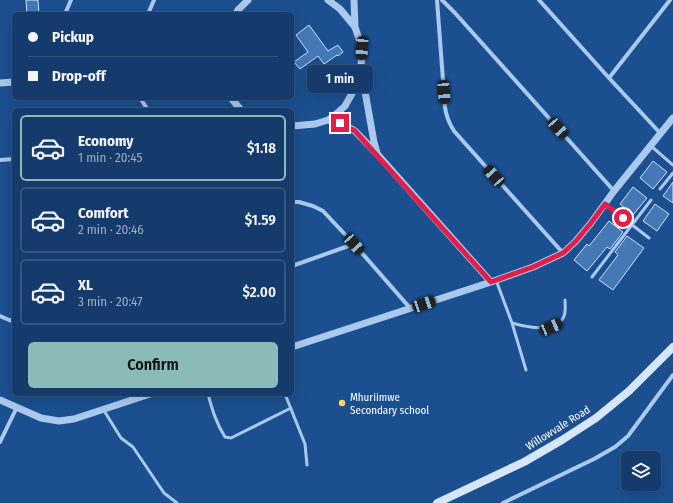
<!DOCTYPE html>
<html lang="en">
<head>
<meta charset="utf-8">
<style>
  body { margin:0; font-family:"Fira Sans Condensed",sans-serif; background:#214673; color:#f1f3f6; height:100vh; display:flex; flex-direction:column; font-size:15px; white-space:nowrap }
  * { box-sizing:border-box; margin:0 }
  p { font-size:13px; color:#9dadc1 }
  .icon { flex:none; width:22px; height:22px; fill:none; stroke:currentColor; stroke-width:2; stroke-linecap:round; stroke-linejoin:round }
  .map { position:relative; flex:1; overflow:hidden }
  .details { position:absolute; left:12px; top:108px; width:282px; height:288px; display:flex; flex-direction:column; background:#143b6b; border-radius:6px; box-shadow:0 4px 16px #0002,0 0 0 1px #33557e }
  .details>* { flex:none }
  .hud { position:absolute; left:12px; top:12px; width:282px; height:88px; border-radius:6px; box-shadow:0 4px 16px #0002,0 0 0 1px #33557e; display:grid; align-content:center; height:88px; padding:0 16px; background:#143b6b }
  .buttons { position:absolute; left:621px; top:451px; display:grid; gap:8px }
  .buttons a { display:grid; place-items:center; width:40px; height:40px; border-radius:6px; background:#143b6b; box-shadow:0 4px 16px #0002,0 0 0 1px #33557e; font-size:20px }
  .end { position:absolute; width:18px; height:18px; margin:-9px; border:5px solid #e11d48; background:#fff; box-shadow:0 0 0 2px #fff }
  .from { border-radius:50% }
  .bubble { position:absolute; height:28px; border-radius:6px; background:#143b6b; box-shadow:0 4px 16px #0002,0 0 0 1px #33557e; font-size:13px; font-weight:600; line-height:28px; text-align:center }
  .car { position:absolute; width:12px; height:24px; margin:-12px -6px; border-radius:5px; box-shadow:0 0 3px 1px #0007; background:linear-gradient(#222 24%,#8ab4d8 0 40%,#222 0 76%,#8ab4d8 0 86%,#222 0) }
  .hud b { display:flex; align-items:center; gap:14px; height:38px; font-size:15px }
  .hud b+b { border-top:1px solid #33557e }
  .hud i { width:10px; height:10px; background:#f1f3f6 }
  ul { padding:7px 0 0; list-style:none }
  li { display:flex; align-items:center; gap:12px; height:66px; margin:0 8px 6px; padding:0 8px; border:2px solid #33557e; border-radius:6px }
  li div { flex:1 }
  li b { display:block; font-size:15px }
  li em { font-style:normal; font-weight:600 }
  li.active { border-color:#8bbbb9 }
  li>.icon { width:36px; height:36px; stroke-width:1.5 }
  .action { display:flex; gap:8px; margin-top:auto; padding:8px 16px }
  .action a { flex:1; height:46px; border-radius:6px; background:#8bbbb9; color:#111; font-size:16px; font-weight:600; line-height:46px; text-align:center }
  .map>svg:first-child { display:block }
</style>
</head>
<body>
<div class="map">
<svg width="673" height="503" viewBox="0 0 673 503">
  <rect width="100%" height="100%" fill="#1b4f8f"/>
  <path fill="#4478b7" stroke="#cfe3fa" d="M26 0H38L39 14H27Z
    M309 25 328 51 338 45 343 52 338 56 337 55 324 64 318 56 300 69 294 62 308 52 296 35Z
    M653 161 667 172 653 189 640 178Z
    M673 182V203L663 196Z
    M633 187 647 198 633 215 620 204Z
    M655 204 669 214 657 231 643 221Z
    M609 221 623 232 610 249 607 247 587 271 574 260 587 244 589 246Z
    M627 236 644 248 613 290 599 280 618 255 615 252Z"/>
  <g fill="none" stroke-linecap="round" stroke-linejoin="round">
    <path stroke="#a9c9ee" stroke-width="3" d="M651 146 673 165
      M660 189 673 173
      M605 204 649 238
      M592 277 651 200
      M496 280 512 323 526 370
      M512 323C526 327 557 334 564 316 566 312 565 305 565 300
      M208 394C212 409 216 423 225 437L231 438 291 408
      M285 394 305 444 307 465
      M103 409 121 438 133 447 164 493 177 503"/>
    <path stroke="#a9c9ee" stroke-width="4" d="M437 0 445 107C446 116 449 123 454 131L563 253
      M442 0 455 13 614 191
      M539 0 609 78 661 134
      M65 14 71 0
      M148 14 154 0
      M609 78 670 0
      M140 98 148 110
      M0 160 14 159
      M292 202H299L313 206 323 211 354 244 410 308
      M292 266 354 244
      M0 316 14 322
      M0 442 17 407
      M503 503 594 459 615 447 628 436 673 375"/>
    <path stroke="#a9c9ee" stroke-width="7" d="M354 0 355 27
      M236 14 238 10 248 0
      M361 69 374 142 377 153
      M0 83 14 82
      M231 98 241 110
      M328 120 341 123 355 131 379 156 491 282
      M292 126 315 124 328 120 335 115 345 106 354 90 361 67 362 48 355 27 340 9 328 0
      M292 347 491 282 533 267 563 253 575 242 591 223 614 191 673 118
      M0 400 41 418 59 421 74 419 150 394"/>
    <path stroke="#d6e6fa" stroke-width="8" d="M437 503 524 462 562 440 596 418 629 391 673 347"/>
  </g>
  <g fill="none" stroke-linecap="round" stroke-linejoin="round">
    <path stroke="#e11d48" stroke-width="5" d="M340 123 355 131 363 140 491 282 533 267 563 253 575 242 591 223 605 204 623 218"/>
  </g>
  <circle fill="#ffd166" stroke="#1b4f8f" stroke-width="1.5" cx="342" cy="403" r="4"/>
  <g text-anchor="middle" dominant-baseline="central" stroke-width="4" stroke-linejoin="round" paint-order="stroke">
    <g font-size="11" fill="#fff" stroke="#1b4f8f" text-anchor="start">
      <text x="350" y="397">Mhuriimwe<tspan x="350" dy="13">Secondary school</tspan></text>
    </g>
    <g font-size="11" fill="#fff" stroke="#1b4f8f">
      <text transform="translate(558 428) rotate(-32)">Willowvale Road</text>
    </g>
  </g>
</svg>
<div class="buttons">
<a><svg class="icon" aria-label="layers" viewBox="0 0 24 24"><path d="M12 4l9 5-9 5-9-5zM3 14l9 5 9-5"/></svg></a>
</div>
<i class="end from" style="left:623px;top:218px"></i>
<i class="end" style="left:340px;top:123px"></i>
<div class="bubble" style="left:307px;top:65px;width:66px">1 min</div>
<i class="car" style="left:362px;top:48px;rotate:184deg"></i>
<i class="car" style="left:444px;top:92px;rotate:176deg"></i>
<i class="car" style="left:558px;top:128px;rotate:138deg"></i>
<i class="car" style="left:494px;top:176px;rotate:318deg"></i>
<i class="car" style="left:354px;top:244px;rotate:138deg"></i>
<i class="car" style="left:424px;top:304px;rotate:71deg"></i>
<i class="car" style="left:551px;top:327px;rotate:67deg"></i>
<div class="hud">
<b><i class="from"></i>Pickup</b>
<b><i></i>Drop-off</b>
</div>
<section class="details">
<ul>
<li class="active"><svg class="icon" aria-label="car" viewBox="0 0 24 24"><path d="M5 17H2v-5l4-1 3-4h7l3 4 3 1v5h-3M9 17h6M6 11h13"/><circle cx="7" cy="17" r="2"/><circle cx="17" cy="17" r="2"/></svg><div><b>Economy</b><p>1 min · 20:45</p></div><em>$1.18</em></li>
<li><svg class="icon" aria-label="car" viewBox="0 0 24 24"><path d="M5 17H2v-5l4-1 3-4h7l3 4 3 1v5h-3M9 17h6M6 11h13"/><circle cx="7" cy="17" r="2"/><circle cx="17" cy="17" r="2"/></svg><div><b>Comfort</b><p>2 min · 20:46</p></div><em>$1.59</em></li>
<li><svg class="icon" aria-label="car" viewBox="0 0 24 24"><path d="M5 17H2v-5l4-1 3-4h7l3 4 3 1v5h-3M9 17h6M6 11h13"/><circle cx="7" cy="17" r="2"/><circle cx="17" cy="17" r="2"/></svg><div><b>XL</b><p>3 min · 20:47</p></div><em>$2.00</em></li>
</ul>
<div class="action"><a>Confirm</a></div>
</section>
</div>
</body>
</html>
